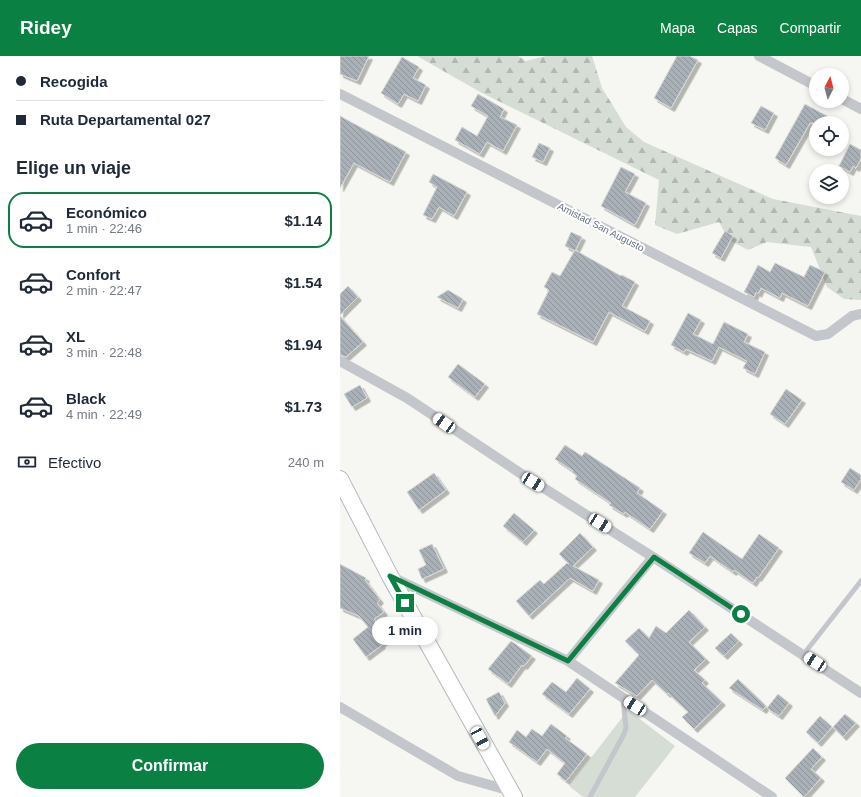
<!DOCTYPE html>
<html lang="es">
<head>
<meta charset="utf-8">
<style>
  body { margin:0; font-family:Helvetica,sans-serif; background:#f2f2f3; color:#1f2937; height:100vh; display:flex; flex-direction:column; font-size:15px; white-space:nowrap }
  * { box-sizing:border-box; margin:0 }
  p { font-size:13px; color:#747a83 }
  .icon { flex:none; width:22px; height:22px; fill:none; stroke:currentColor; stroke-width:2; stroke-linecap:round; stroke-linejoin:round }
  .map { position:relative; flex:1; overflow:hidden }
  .side { display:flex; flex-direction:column; background:#fff; width:340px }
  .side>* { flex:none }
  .banner { display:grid; align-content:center; height:88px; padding:0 16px; background:#fff }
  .needle { width:26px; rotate:6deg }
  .fabs { position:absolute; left:469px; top:12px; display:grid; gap:8px }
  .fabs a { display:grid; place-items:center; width:40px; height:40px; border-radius:50%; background:#fff; box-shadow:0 2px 6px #0003; font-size:20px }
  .end { position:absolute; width:18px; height:18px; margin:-9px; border:5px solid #0b8043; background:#fff; box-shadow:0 0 0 2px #fff }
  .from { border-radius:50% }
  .bubble { position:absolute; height:28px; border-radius:14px; background:#fff; box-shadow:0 2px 6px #0003; font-size:13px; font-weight:600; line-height:28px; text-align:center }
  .car { position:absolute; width:12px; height:24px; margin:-12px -6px; border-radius:5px; box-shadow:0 0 3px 1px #0007; background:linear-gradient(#fff 24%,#345 0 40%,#fff 0 76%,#345 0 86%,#fff 0) }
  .banner b { display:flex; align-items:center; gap:14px; height:38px; font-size:15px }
  .banner b+b { border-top:1px solid #e0e1e3 }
  .banner i { width:10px; height:10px; background:#1f2937 }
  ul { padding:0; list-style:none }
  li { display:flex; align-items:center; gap:12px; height:56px; margin:0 8px 6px; padding:0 8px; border:2px solid transparent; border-radius:16px }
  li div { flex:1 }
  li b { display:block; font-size:15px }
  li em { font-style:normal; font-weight:600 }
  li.on { border-color:#0b8043 }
  li>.icon { width:36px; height:36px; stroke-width:1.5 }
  h2 { padding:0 16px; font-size:18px; line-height:48px }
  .pay { display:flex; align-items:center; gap:10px; height:44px; padding:0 16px; font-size:15px }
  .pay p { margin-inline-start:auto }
  .cta { display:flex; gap:8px; margin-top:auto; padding:8px 16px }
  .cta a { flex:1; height:46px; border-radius:24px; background:#0b8043; color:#fff; font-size:16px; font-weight:600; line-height:46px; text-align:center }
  header { display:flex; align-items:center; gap:24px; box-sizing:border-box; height:56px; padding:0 20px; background:#0b8043; color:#fff }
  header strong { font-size:19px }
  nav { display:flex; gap:22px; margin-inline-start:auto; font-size:14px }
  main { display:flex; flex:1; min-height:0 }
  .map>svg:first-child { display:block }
</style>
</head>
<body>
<header>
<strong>Ridey</strong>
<nav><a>Mapa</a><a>Capas</a><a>Compartir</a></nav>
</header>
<main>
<section class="side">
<div class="banner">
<b><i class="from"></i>Recogida</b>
<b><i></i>Ruta Departamental 027</b>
</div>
<h2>Elige un viaje</h2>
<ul>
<li class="on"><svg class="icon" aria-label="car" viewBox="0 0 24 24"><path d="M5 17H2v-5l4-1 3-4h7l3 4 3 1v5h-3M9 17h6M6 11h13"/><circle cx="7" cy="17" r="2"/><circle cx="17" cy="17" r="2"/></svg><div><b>Económico</b><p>1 min · 22:46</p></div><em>$1.14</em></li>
<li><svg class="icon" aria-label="car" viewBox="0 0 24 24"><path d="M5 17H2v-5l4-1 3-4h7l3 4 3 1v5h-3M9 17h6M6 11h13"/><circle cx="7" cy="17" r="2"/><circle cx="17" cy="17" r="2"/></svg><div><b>Confort</b><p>2 min · 22:47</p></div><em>$1.54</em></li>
<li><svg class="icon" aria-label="car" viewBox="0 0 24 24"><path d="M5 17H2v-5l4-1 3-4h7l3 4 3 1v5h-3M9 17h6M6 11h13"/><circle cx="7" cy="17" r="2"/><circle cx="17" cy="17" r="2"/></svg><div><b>XL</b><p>3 min · 22:48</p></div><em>$1.94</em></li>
<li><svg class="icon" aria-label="car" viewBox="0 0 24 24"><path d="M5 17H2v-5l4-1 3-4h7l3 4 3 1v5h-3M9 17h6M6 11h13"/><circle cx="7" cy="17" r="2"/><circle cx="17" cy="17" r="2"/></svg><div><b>Black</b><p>4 min · 22:49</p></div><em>$1.73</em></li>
</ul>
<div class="pay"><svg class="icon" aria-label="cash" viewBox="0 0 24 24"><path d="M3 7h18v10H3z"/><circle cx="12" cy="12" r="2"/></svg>Efectivo<p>240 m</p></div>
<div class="cta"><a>Confirmar</a></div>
</section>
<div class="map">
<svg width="521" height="741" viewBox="0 0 521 741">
  <defs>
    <pattern id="forest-firs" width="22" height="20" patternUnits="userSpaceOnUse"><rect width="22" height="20" fill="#d6ddd4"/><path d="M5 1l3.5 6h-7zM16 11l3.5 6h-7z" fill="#b1b8b1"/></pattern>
    <pattern id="building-back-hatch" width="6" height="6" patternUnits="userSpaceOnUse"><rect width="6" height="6" fill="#a9b0b7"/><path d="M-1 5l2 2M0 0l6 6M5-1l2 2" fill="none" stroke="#8d949a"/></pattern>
    <filter id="shadow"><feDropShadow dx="3.5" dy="3.5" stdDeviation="0" flood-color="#0004"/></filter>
  </defs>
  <rect width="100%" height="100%" fill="#f6f6f2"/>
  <path fill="#d6ddd4" d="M288 654 335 690 295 741H243L229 730Z"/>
  <path fill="url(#forest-firs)" d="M77 0H178L186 5 206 0H252L262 32 286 71 304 86 433 143 521 160V244L504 243 487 231 471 191 427 186 408 194 389 184 379 166 337 178 315 169 319 124 142 37Z"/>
  <path fill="url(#building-back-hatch)" stroke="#d7d7d5" filter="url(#shadow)" d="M0 0H29L17 25 0 18Z
    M337 0H349L358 4 331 52 314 42Z
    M62 1 79 11 73 22 86 29 78 45 64 38 58 48 41 37Z
    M138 38 164 53 160 61 177 69 163 95 147 86 140 98 115 84 122 71 137 80 148 60 131 50Z
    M465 48 500 67H470L446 109 435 102Z
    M421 50 434 57 425 74 411 67Z
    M0 60 66 96 50 126 14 107 0 132Z
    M199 87 210 92 203 106 192 101Z
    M510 88 521 94V103L516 112 513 110 510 116 499 110Z
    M281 111 295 118 285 136 306 147 295 169 261 150Z
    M93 118 127 136 114 160 99 151 92 163 83 159 97 131 89 126Z
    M385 175 393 180 381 202 372 197Z
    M231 176 242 181 235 195 225 190Z
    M235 194 281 220 282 219 295 226 282 250 310 265 305 275 269 256 253 286 197 258 209 234 204 231 212 216 220 220Z
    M435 207 464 221 470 209 485 216 468 250 442 237 440 242 421 232 418 238 416 236 414 241 404 236 418 209 430 216Z
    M8 230 18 241 0 259V238Z
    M108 234 123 243 118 252 97 241Z
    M348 257 361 264 353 278 373 288 384 266 408 278 404 286 425 296 415 318 403 312 407 305 379 291 372 305 346 293 344 296 331 289Z
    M0 260 23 286 6 301 0 299Z
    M118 308 145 328 135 341 108 321Z
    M20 329 27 342 12 351 4 338Z
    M446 333 462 344 445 368 430 358Z
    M225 389 242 400 245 396 300 432 297 437 323 455 310 473 285 456 284 458 269 449 271 447 235 423 237 420 232 416 233 415 215 403Z
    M510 412 521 419V423L514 434 501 426Z
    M94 417 106 434 79 454 67 436Z
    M174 457 194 474 183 486 163 470Z
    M363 476 402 503 419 478 439 492 418 522 417 521 413 527 394 514 393 516 370 500 365 507 349 497Z
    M240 477 253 491 233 510 259 524 253 535 230 522 189 560 176 545 200 524 204 528 227 507 229 508 219 498Z
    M92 488 104 513 82 523 78 513 86 509 79 494Z
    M0 508 26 522 25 524 40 544 37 547 44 556 34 563 48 582 41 588 42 589 26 601 13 583 28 571 19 560 0 552Z
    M349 554 365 571 349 586 366 603 354 614 365 624 362 627 382 646 354 673 342 661 348 656 328 637 327 638 312 624 297 640 275 627 299 599 285 585 299 572 309 582 316 570 326 577Z
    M391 577 399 585 384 600 375 592Z
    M171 585 192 600 184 610 182 609 168 628 148 613Z
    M237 622 250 633 229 658 202 638 212 626 226 636Z
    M398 623 426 650 423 654 389 632Z
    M159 636 165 647 155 660 146 643Z
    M438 638 449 647 439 660 427 652Z
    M505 658 516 667 503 681 493 671Z
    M480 660 492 671 478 687 466 676Z
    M211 668 227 680 225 682 247 698 226 725 217 718 225 707 207 693 197 706 169 686 177 674 186 681 192 673 202 680Z
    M473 692 482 701 471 713 481 722 464 741 445 722Z"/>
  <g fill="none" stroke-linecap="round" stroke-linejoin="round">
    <g stroke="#b4b8bc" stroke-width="18">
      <path id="primary" d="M0 423 50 520 174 741"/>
    </g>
    <path stroke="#c3c6ca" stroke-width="5" d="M463 599 521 525
      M250 741 284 678 286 672 283 642"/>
    <path stroke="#c3c6ca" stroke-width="10" d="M419 0 476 30
      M0 38 476 280 488 278 512 260 521 258
      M502 43 521 53
      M0 305 67 342 180 417 313 501 521 637
      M50 520 228 605 432 741
      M228 605 313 501
      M0 651 118 720 171 735"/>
    <use href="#primary" stroke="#fff" stroke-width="16"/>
  </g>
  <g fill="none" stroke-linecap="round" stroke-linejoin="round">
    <path stroke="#0b8043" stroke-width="5" d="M65 547 50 520 228 605 314 501 401 558"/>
  </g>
  <g text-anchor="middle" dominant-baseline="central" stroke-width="4" stroke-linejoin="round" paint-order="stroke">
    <g font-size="10" fill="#657383" stroke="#fff">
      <text transform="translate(261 171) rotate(27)">Amistad San Augusto</text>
    </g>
  </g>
</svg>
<div class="fabs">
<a><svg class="needle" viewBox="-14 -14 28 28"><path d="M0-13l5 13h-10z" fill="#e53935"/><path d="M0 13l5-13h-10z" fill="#747a83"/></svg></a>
<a><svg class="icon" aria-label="locate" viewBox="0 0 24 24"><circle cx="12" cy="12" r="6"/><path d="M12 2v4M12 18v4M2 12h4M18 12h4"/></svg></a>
<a><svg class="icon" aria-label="layers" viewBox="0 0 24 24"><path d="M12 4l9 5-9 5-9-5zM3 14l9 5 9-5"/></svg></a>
</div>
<i class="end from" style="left:401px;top:558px"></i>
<i class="end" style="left:65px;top:547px"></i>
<div class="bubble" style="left:32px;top:561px;width:66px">1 min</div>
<i class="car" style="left:104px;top:367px;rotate:304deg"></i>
<i class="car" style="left:193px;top:426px;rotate:122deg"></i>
<i class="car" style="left:260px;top:467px;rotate:122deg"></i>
<i class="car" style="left:475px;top:606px;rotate:303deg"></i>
<i class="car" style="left:295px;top:650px;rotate:303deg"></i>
<i class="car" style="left:140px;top:682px;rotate:151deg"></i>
</div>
</main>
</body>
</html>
